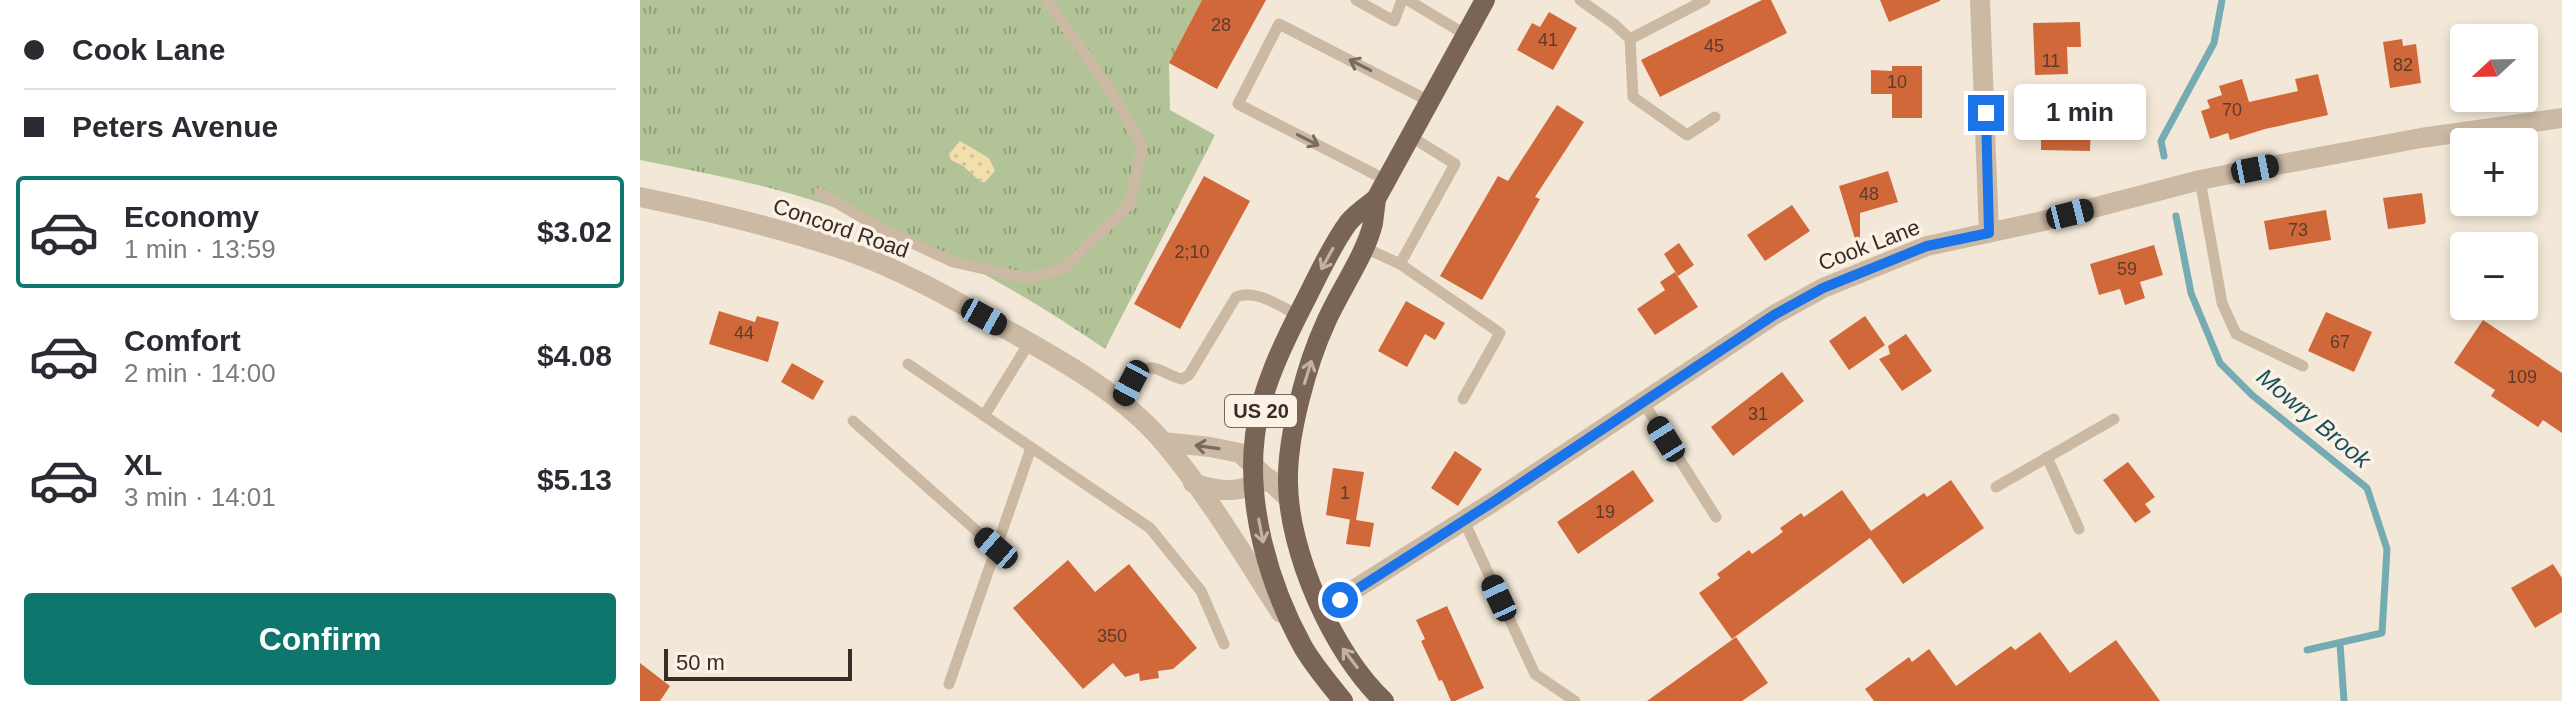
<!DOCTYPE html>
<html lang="en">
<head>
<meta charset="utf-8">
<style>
  body { margin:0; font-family:Helvetica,sans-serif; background:#f2f2f3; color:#2b2b33; height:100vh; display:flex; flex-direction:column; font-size:30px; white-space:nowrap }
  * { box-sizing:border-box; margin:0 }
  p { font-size:26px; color:#7c7c81 }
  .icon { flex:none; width:44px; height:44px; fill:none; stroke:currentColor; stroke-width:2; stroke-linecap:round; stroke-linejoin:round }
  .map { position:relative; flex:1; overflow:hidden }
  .details { display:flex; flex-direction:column; background:#fff; width:640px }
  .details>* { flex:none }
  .guide { display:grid; align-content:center; height:176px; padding:0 24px; background:#fff }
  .needle { width:52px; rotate:248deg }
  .fabs { position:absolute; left:1810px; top:24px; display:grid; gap:16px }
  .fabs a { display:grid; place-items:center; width:88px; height:88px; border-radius:8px; background:#fff; box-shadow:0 4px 12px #0003; font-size:40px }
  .scale { position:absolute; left:24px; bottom:20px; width:188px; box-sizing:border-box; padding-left:8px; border:4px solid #372c26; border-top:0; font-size:22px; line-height:28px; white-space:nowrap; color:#372c26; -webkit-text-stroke:6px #fbf2e5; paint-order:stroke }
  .end { position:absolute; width:36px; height:36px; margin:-18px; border:10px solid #1a73e8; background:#fff; box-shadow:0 0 0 4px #fff }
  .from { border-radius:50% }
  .bubble { position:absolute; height:56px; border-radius:8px; background:#fff; box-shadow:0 4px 12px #0003; font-size:26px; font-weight:700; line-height:56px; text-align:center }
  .car { position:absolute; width:24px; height:48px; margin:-24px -12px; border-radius:10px; box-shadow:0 0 6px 2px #0007; background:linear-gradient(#222 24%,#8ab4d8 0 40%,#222 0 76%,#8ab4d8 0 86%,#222 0) }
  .guide b { display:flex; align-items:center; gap:28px; height:76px; font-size:30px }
  .guide b+b { border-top:2px solid #e1e1e2 }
  .guide i { width:20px; height:20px; background:#2b2b33 }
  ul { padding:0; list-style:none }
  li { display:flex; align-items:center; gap:24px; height:112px; margin:0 16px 12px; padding:0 8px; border:4px solid transparent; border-radius:8px }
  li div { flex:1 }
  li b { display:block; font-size:30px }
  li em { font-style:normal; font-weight:700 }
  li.selected { border-color:#0f766e }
  li>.icon { width:72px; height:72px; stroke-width:1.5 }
  .primary-button { display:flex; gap:16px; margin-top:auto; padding:16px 24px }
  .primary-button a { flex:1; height:92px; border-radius:8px; background:#0f766e; color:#fff; font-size:32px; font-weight:700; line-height:92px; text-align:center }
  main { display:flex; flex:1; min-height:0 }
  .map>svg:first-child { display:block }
</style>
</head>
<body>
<main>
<section class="details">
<div class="guide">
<b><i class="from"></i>Cook Lane</b>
<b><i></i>Peters Avenue</b>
</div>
<ul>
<li class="selected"><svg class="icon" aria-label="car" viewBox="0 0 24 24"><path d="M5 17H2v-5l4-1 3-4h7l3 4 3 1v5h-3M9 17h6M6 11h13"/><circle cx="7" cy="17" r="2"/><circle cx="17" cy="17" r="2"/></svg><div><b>Economy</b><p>1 min · 13:59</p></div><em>$3.02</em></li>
<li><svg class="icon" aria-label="car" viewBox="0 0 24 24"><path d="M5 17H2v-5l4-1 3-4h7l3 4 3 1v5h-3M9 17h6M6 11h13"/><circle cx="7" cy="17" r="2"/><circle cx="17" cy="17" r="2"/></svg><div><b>Comfort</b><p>2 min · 14:00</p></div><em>$4.08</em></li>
<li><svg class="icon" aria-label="car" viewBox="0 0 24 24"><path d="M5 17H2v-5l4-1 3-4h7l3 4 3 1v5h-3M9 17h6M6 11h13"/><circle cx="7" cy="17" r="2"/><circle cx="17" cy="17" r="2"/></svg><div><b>XL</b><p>3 min · 14:01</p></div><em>$5.13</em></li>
</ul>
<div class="primary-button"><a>Confirm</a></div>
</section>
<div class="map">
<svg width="1922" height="701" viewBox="0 0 1922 701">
  <defs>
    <pattern id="grass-tufts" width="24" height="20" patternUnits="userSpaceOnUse" patternTransform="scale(2)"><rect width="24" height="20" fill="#b2c397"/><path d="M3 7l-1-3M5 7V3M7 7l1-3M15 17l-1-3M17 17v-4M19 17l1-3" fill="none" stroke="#929f7b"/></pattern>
    <pattern id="sand-dots" width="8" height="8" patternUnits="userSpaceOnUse" patternTransform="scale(2)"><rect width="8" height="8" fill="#f2dfac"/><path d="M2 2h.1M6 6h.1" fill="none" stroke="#d0c094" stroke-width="1.8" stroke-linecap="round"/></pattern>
  </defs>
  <rect width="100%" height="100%" fill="#f3e8d8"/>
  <path fill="url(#grass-tufts)" d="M0 0H562L529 63 530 110 575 135 465 349C376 288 281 235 178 202 120 183 60 172 0 160Z"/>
  <path fill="url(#sand-dots)" d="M320 141 349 158 355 171 345 182H341L323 166 311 160 309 154Z"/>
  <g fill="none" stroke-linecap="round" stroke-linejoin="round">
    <path stroke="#75acb3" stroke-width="7" d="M1524 156 1521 141 1574 43 1582 0
      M1536 216 1551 293 1580 363 1612 395 1727 488 1747 549 1742 633 1667 650
      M1700 644 1704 701"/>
  </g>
  <path fill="#d0683a" d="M562 0H626L577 89 529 63Z
    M1122 0H1131L1147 33 1020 97 1001 60Z
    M1240 0H1300V1L1249 22Z
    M909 12 937 28 913 70 877 50 892 23 900 27Z
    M1440 22 1441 47H1427L1428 74 1395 75 1393 23Z
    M1762 39 1763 46 1776 44 1781 83 1750 88 1743 42Z
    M1252 66H1282V118H1252V94H1231V70L1252 71Z
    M1678 74 1688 115 1625 129 1590 140 1588 133 1570 139 1561 111 1570 108 1567 100 1582 95 1579 86 1602 79 1609 102 1658 91 1655 79Z
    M917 105 944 122 895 197 900 199 842 300 800 276 858 176 868 181Z
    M1401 121 1451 122 1450 151 1401 150Z
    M1248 171 1258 202 1220 213V238L1215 239 1199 186Z
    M564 176 610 201 540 329 494 304Z
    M1782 193 1786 222 1784 224 1748 229 1743 198Z
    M1152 205 1170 231 1125 261 1107 235Z
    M1686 210 1691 240 1629 250 1624 221Z
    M1039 243 1054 265 1038 276 1024 254Z
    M1514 245 1523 275 1500 282 1505 298 1485 305 1480 289 1459 295 1450 264Z
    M1035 272 1058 307 1015 335 997 309 1025 290 1020 282Z
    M766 301 805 323 795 340 785 334 767 367 738 351Z
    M79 311 115 322 117 316 139 322 128 362 69 344Z
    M1686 312 1732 332 1714 372 1668 351Z
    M1225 316 1245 345 1209 370 1189 341Z
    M1843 320 1922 373V433L1903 420 1898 427 1851 396 1855 390 1814 363Z
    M1266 334 1292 371 1262 391 1239 359 1250 354 1248 346Z
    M152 363 184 381 173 400 141 382Z
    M1142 372 1164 401 1093 456 1071 427Z
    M815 451 842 469 818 506 791 488Z
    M1488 462 1515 497 1505 504 1511 512 1495 523 1463 480Z
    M693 468 724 472 716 520 734 523 730 547 706 544 710 519 712 520 686 515Z
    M993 470 1014 501 938 554 917 522Z
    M1311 480 1344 528 1263 584 1230 538 1092 639 1059 593 1080 578 1077 574 1109 550 1112 554 1143 532 1140 528 1161 513 1164 517 1202 490 1231 531 1284 493 1287 497Z
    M428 560 455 592 489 564 557 648 533 669 518 671 519 678 500 681 499 673 485 677 473 663 443 689 373 608Z
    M1913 564 1922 578V612L1895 628 1871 588Z
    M807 606 844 688 815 701H811L802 680 799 681 781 641 785 639 776 620Z
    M1400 632 1430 673 1476 640 1520 701H1234L1225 689 1269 657 1272 662 1289 649 1316 686 1371 646 1375 650Z
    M1096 637 1128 683 1102 701H1007Z
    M0 663 30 686 20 701H0Z"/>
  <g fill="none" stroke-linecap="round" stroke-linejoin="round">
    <path stroke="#ccb9a3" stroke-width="11" d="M716 0 754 21 762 0
      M768 0 826 35
      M940 0 974 24 990 39 1065 0
      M990 39 993 97 1047 135 1075 117
      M746 180 598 104 639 24 789 101
      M1560 180 1582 303 1596 334 1663 366
      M180 193 238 227 313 262 386 278 423 269 490 204 502 146 474 96 407 0
      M723 247 760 264 860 333 823 399
      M760 264 815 164 770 136
      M268 364 510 528 561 591 584 644
      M482 401C489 388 498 362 517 369 526 372 532 377 542 379L549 375 596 297C615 288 641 307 658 315
      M1003 402 1076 517
      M344 416 389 343
      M213 421 356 548
      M1407 457 1439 529
      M1356 487 1474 419
      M824 521 895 674 935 701
      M309 684 391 448"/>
    <path stroke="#ccb9a3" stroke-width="20" d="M1340 0 1349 233
      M0 197C73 212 146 229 216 254 273 275 326 307 378 336 431 366 484 396 524 443 568 495 604 556 641 613
      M523 442 570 447 600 453 649 499
      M553 483C583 494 601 492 630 479
      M682 610 853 502 1134 315 1183 288 1287 246 1399 222 1560 180 1615 169 1781 138 1922 118"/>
    <path stroke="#7a6456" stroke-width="20" d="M736 199C735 207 734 215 733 223 726 254 699 292 686 322 667 363 647 436 648 482 648 550 693 654 744 701
      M703 701C689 683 674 666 663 647 629 585 606 506 615 435 621 389 643 344 664 303 678 276 690 248 708 223 715 214 727 206 736 199L845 0"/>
  </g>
  <defs><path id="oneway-shaft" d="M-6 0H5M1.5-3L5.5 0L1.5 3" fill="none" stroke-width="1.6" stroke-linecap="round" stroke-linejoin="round" transform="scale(2)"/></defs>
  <g stroke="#7a6b5e">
    <use href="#oneway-shaft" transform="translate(720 65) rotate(-153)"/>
    <use href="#oneway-shaft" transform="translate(668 140) rotate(27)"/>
    <use href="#oneway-shaft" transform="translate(567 447) rotate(-172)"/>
  </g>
  <g stroke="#c1b2a5">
    <use href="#oneway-shaft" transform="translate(687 259) rotate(119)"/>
    <use href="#oneway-shaft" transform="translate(668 372) rotate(-73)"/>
    <use href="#oneway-shaft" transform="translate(621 531) rotate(79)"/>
    <use href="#oneway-shaft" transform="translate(710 658) rotate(-127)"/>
  </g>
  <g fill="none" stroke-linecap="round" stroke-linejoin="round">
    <path stroke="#1a73e8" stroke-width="10" d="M700 600 853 502 1134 315 1183 288 1287 246 1349 233 1346 113"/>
  </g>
  <g text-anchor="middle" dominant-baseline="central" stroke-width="7" stroke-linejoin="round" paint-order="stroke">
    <g font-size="18" fill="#5d3b2b">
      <text x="581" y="25">28</text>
      <text x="908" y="40">41</text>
      <text x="1074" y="46">45</text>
      <text x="1411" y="61">11</text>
      <text x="1763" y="65">82</text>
      <text x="1257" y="82">10</text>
      <text x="1592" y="110">70</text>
      <text x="1229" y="194">48</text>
      <text x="1658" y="230">73</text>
      <text x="552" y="252">2;10</text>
      <text x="1487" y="269">59</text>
      <text x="104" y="333">44</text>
      <text x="1700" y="342">67</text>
      <text x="1882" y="377">109</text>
      <text x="1118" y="414">31</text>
      <text x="705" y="493">1</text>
      <text x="965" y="512">19</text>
      <text x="472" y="636">350</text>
    </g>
    <rect fill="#fbf2e5" stroke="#72675f" stroke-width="2" x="585" y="395" width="72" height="32" rx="6"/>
    <g font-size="20" font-weight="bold" fill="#372c26">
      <text x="621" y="411">US 20</text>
    </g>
    <g font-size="22" fill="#372c26" stroke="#fbf2e5">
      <text transform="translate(201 228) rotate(19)">Concord Road</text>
      <text transform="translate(1229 245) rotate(-21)">Cook Lane</text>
    </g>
    <g font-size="24" font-style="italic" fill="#18525c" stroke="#fbf2e5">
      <text transform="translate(1674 418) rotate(40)">Mowry Brook</text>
    </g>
  </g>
</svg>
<div class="fabs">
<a><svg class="needle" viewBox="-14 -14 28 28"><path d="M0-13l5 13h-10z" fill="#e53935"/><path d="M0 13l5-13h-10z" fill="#7c7c81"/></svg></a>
<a>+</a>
<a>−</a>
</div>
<div class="scale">50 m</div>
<i class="end from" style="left:700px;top:600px"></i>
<i class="end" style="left:1346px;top:113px"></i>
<div class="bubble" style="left:1374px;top:84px;width:132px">1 min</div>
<i class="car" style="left:1615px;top:169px;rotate:79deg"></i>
<i class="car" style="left:1430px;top:214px;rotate:76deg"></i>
<i class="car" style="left:344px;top:317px;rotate:119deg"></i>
<i class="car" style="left:491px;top:383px;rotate:208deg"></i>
<i class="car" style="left:1026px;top:439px;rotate:328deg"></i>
<i class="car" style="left:356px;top:548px;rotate:311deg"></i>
<i class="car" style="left:859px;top:598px;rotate:335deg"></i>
</div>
</main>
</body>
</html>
